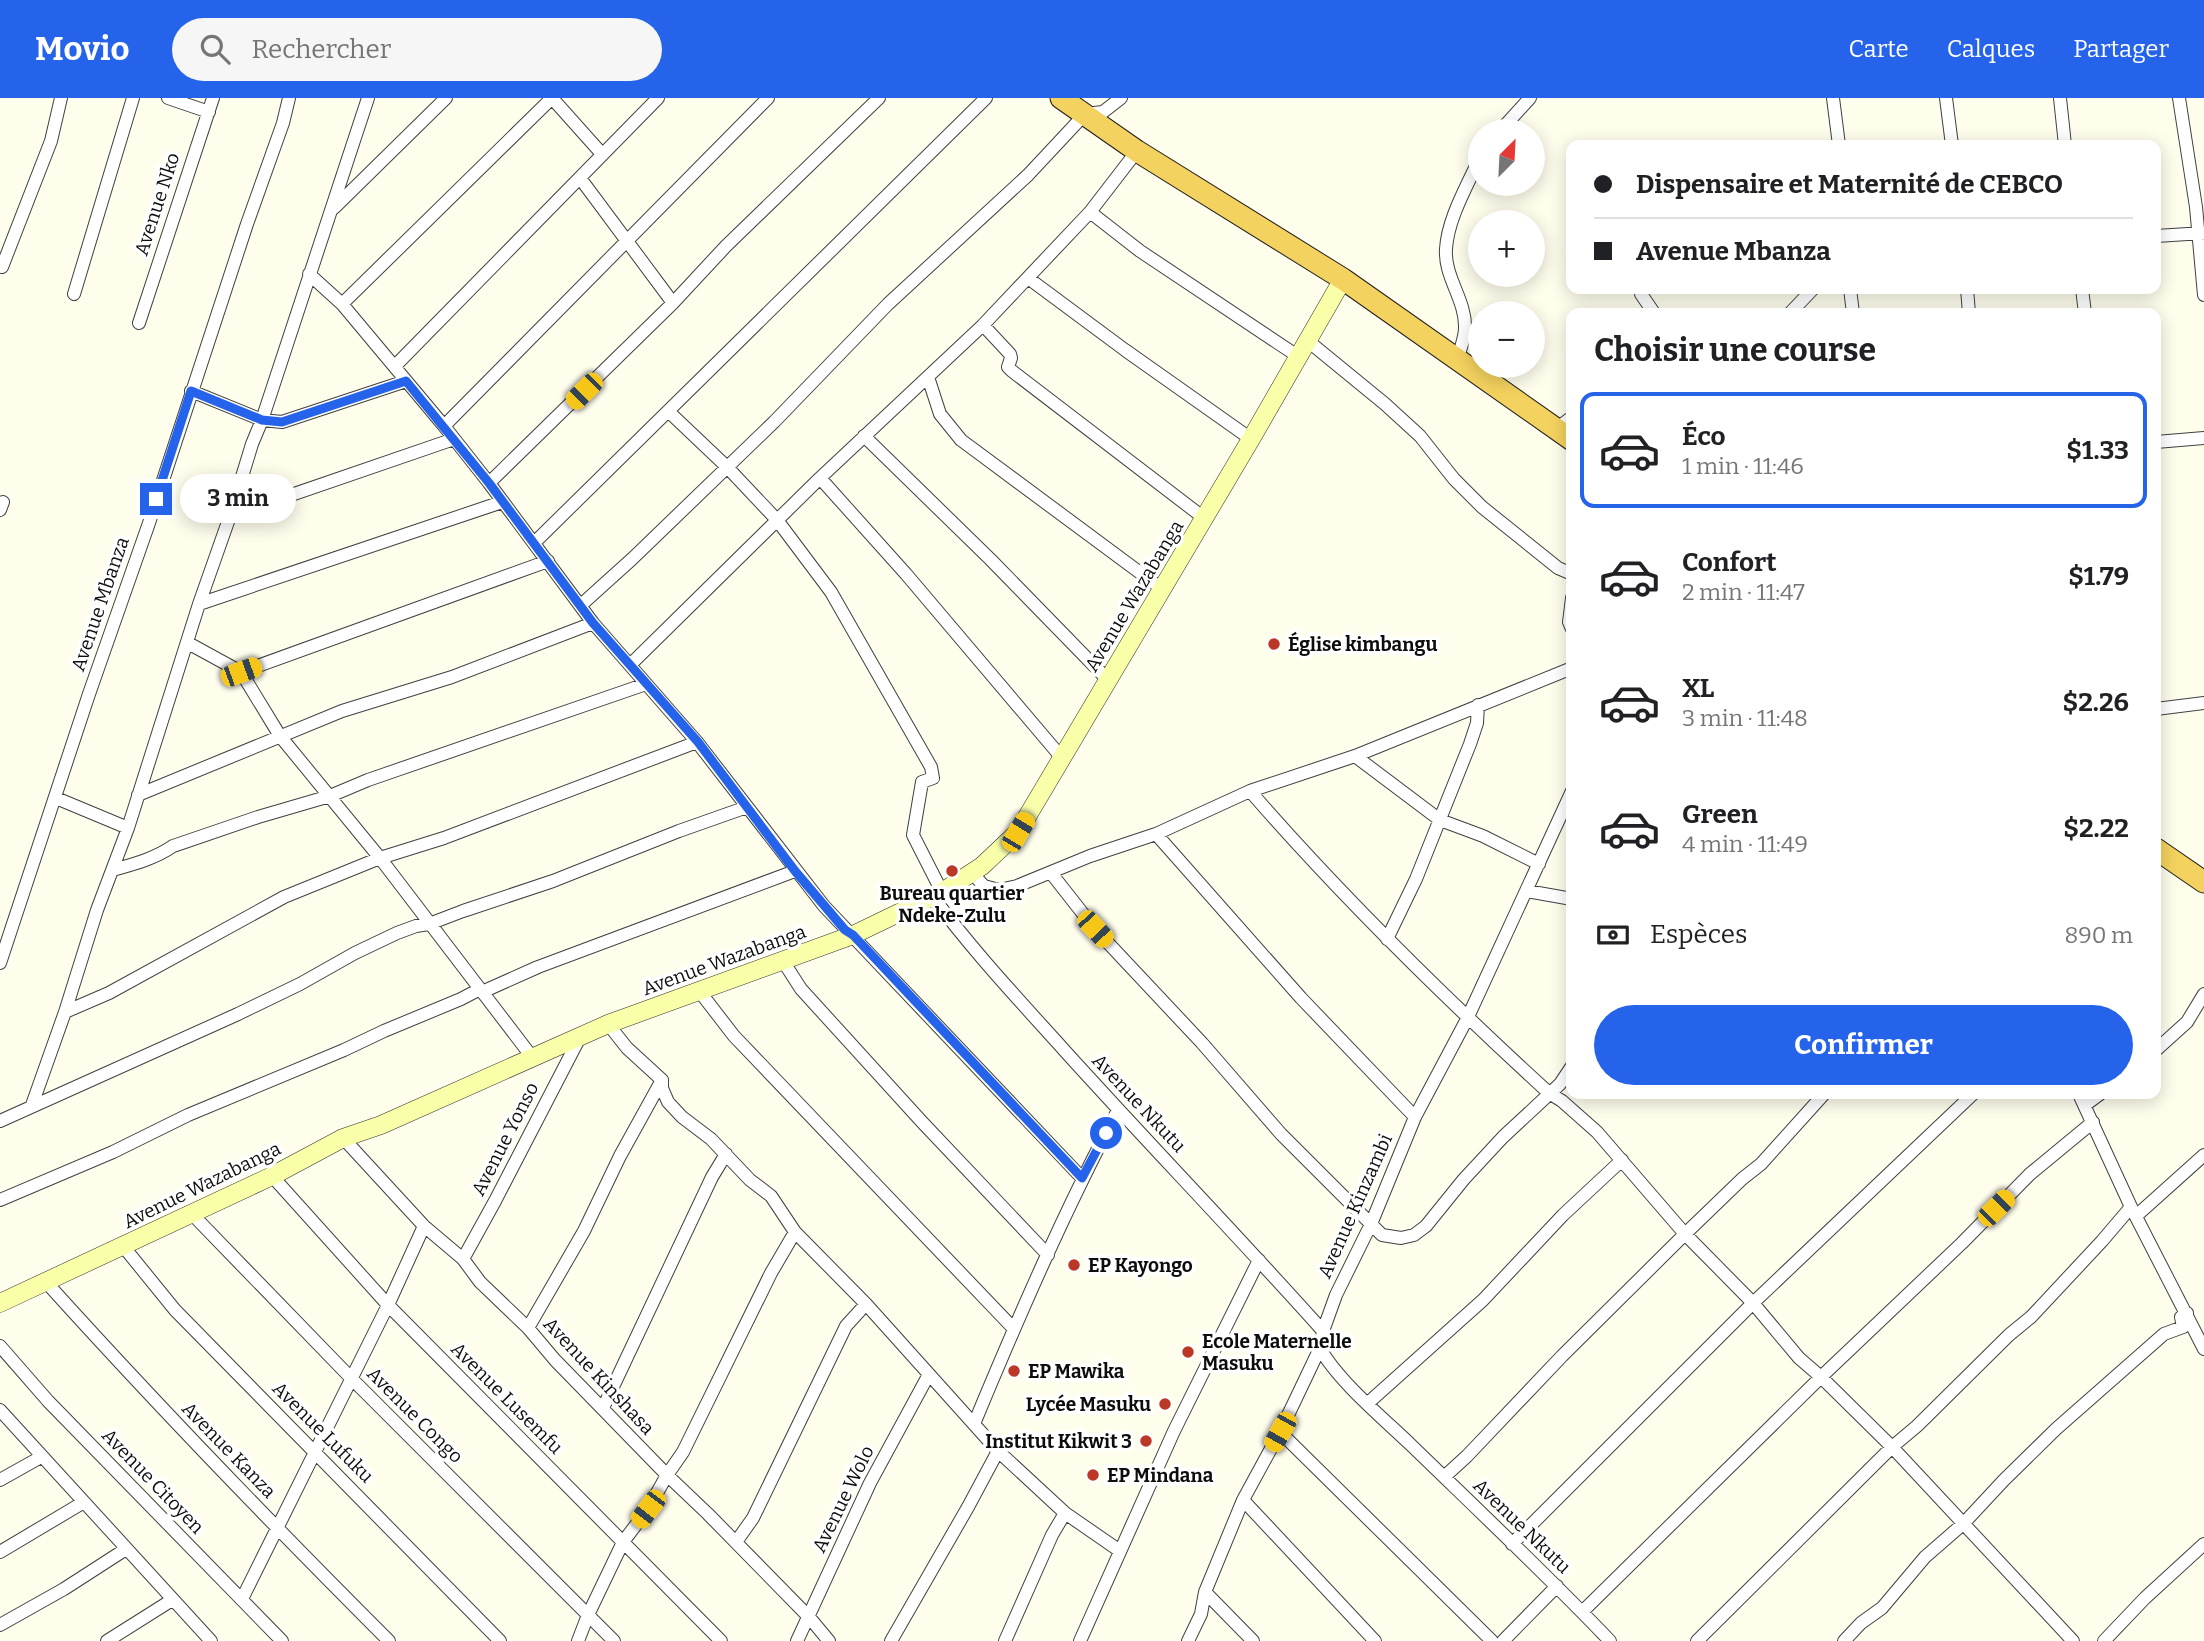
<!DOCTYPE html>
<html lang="fr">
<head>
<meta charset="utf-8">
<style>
  body { margin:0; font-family:Bitter,serif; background:#f6f6f6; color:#202124; height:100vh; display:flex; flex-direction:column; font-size:26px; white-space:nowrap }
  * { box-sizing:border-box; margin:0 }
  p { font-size:23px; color:#757577 }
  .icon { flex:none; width:38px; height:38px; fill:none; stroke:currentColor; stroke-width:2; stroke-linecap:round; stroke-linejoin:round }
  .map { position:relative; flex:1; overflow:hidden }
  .drawer { position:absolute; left:1566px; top:210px; width:595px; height:791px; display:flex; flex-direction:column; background:#fff; border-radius:14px; box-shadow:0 4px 18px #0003 }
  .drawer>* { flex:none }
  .guide { position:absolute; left:1566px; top:42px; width:595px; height:154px; border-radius:14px; box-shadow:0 4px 18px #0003; display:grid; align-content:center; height:154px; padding:0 28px; background:#fff }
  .needle { width:46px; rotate:24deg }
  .controls { position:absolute; left:1468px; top:21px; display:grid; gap:14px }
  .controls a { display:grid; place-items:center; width:77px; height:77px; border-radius:50%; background:#fff; box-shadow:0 4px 18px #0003; font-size:35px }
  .end { position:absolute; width:32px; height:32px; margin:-16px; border:9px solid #2563eb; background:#fff; box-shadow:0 0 0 4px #fff }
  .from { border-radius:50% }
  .bubble { position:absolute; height:49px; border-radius:24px; background:#fff; box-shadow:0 4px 18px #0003; font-size:23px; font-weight:700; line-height:49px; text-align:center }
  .car { position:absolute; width:21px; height:42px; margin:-21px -10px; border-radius:9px; box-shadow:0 0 5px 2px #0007; background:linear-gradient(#f5c518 24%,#345 0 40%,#f5c518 0 76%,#345 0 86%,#f5c518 0) }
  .guide b { display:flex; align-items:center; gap:24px; height:66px; font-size:26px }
  .guide b+b { border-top:2px solid #e0e0e0 }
  .guide i { width:18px; height:18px; background:#202124 }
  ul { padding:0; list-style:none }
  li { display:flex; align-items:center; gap:21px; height:116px; margin:0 14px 10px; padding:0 14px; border:4px solid transparent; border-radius:14px }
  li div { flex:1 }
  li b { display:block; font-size:26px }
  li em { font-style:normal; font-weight:700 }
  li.active { border-color:#2563eb }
  li>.icon { width:63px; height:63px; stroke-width:1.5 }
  h2 { padding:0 28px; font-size:32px; line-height:84px }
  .pay { display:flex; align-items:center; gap:18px; height:77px; padding:0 28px; font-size:26px }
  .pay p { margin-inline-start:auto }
  .cta { display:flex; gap:14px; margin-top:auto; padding:14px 28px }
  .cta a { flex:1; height:80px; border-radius:42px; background:#2563eb; color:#fff; font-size:28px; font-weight:700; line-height:80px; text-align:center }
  header { display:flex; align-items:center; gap:42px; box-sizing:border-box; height:98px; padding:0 35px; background:#2563eb; color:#fff }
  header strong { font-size:33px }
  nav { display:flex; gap:38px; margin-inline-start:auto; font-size:24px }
  .search { width:490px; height:63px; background:#f6f6f6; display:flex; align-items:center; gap:18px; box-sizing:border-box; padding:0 24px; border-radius:38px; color:#757577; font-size:26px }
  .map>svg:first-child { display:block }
</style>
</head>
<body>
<header>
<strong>Movio</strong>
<div class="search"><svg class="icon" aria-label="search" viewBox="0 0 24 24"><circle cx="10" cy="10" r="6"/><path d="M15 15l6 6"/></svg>Rechercher</div>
<nav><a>Carte</a><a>Calques</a><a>Partager</a></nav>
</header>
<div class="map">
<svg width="2204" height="1543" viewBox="0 0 2204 1543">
  <rect width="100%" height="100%" fill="#fffeed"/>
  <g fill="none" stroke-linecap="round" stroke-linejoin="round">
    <g stroke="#404040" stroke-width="14">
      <path id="minor" d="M168 0 209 14
        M552 0 602 56
        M1833 0 1839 47
        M1946 0 1952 47
        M2060 0 2065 47
        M2179 0 2196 109 2204 197
        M1500 33 1530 0
        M580 80 673 205
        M334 110 446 0
        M1090 114 1140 153 1299 259
        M2156 138 2204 135
        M2 169 51 43 61 0
        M309 176 342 206 444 328 489 385 593 525 697 644 824 808 1082 1080
        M1028 180 1125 252 1251 341
        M1850 191 1853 215
        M1967 191 1969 215
        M2082 191 2085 215
        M74 196 133 0
        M1641 196 1654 215
        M342 206 552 0
        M1790 215 1813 191
        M139 225 213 0
        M983 227 1010 256 1011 260 1008 269 1012 273 1204 420
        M1308 243 1385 306 1420 338 1454 381 1482 409 1558 470 1572 476
        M1457 262C1460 252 1465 240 1465 230 1466 202 1444 179 1446 151 1448 119 1468 87 1480 59
        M395 268 658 0
        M928 279 940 316 961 342 1162 491
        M191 293 262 322 282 324 406 283
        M668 313 727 369 777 422 831 494 931 669 933 680 922 684 913 737 942 794
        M444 328 768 0
        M1556 331 1572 319
        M864 338 991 462 1108 582
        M2156 344 2204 340
        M820 380 906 476 1062 660
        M489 385 673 205 726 148 879 0
        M0 412 3 404
        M230 418 454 341
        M534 445 986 0
        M1572 500 1569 524 1572 531
        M199 506 502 404
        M581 507 632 461 774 324 888 206 1028 77 1085 16 1103 14 1121 0
        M188 545 241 574 280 638 380 760 532 959
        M630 567 820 380 983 227 1090 114 1137 53
        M241 574 548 463
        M2156 611 2204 605
        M1355 658 1440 722 1483 738 1539 766
        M1250 693C1343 800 1444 899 1549 995L1562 1003 1597 1034 1685 1136 1753 1205 1799 1260 1821 1279 1892 1349 2073 1543
        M138 697 342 613 452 579 593 525
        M56 700 128 730
        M1156 736 1301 900 1415 1019
        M113 772C134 766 154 761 173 748L258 719 330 698 368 682 646 586
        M972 775 984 788 999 792 1017 788 1090 758 1156 736 1250 693 1355 658 1572 570
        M1051 775 1095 831 1202 945 1281 1036 1382 1137 1401 1140 1414 1137 1426 1128 1464 1081 1503 1039 1560 986 1572 968
        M1527 793 1572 801
        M933 799C973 853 1019 902 1064 952 1149 1046 1238 1138 1323 1233
        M1387 841 1416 781 1470 646 1477 625 1478 607
        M783 863 801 891 922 1024 1048 1157
        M0 865 89 596 149 425 247 126 283 25 289 0
        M482 894 538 869 795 773
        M700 894 734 938 1014 1231
        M65 914 109 895 284 799 380 760 444 740 697 644
        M608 926 627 950 662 982V990L668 1004 682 1019 711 1041 750 1082 771 1098 795 1134 866 1206 998 1353 1065 1415 1120 1453
        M2156 952 2187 924 2204 896
        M2079 996 2131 1109 2204 1251
        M32 1007 65 914 97 812 128 730 199 506 230 418 252 346 262 322 368 0
        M2085 1007 2100 996
        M0 1023 238 916 300 886 355 855 397 835 416 828 429 826 463 813 553 783 679 733 747 709
        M343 1040 424 1128 463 1161 480 1184 528 1230 555 1262 667 1377 708 1416 809 1519 829 1543
        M272 1078 388 1207 721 1543
        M0 1102 113 1054 188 1017 344 952 384 933 461 901 480 891
        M192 1116 350 1279 614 1543
        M2136 1118 2204 1057
        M123 1148 175 1212 500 1543
        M463 1161 495 1103 580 939
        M46 1184C157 1307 272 1426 389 1543
        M528 1230 584 1133 620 1058 662 982
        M0 1248 48 1303 282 1543
        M1320 1250C1337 1282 1384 1321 1411 1347 1478 1412 1546 1476 1610 1543
        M1368 1305 1483 1202 1563 1117 1622 1062
        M603 1310 712 1079 726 1056
        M0 1312 211 1543
        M974 1326C1018 1220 1064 1114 1118 1012
        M1280 1334 1492 1543
        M1444 1379 1467 1358 1562 1258 1685 1136 1742 1081 1761 1066 1824 996
        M0 1382 41 1359
        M1243 1402 1375 1543
        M736 1444 753 1420 846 1228 866 1206
        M1512 1446 1753 1205 1973 996
        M0 1454 84 1404
        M1205 1494 1253 1543
        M242 1501 388 1207 424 1128
        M1582 1514 1821 1279 1962 1145 2030 1076 2093 1024
        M0 1527 64 1491 126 1451
        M107 1543 172 1502
        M578 1543 588 1517 623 1444 648 1411 667 1377 683 1354 771 1175 795 1134
        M797 1543 870 1385 928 1278
        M891 1543 968 1409 998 1353
        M1005 1543 1052 1437 1065 1415
        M1080 1543 1174 1333 1259 1162
        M1188 1543 1201 1516 1205 1494 1243 1402 1280 1334 1320 1250 1323 1233 1336 1197 1371 1126 1415 1019 1467 921 1572 693
        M1503 1543 1557 1488
        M1697 1543 1892 1349 1917 1328 2009 1237 2031 1219 2102 1143 2131 1109
        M1844 1543 1861 1525 1882 1510 1925 1459 1963 1426 2004 1382 2056 1331 2164 1236 2183 1229 2181 1219 2187 1215
        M2104 1543 2145 1500 2204 1446"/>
    </g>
    <g stroke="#2f2f2f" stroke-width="19">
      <path id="secondary" d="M0 1205 272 1078 343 1040 381 1027 608 926 853 837 942 794 982 768 1018 734 1251 341 1343 181"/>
    </g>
    <g stroke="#1e1e1e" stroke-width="23">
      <path id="trunk" d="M1061 0 1137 53 1343 181 1572 342
        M2156 751 2204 784"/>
    </g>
    <use href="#minor" stroke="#fff" stroke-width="12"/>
    <use href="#secondary" stroke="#f9fea9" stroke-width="18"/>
    <use href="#trunk" stroke="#f4d25f" stroke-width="21"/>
  </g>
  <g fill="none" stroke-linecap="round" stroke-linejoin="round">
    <path stroke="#2563eb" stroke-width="9" d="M156 401 191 293 262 322 282 324 406 283 489 385 593 525 698 644 795 773 845 832 853 837 1082 1080 1106 1035"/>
  </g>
  <g fill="#bb3827" stroke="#fff" stroke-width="2.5">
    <circle cx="1274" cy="546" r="7"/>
    <circle cx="952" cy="773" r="7"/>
    <circle cx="1074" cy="1167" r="7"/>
    <circle cx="1188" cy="1254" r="7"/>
    <circle cx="1014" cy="1273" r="7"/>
    <circle cx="1165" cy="1306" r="7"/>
    <circle cx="1146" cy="1343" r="7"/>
    <circle cx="1093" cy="1377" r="7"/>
  </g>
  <g text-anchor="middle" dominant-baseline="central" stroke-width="7" stroke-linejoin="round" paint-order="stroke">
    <g font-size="19" fill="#0d0d0d" stroke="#fff">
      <text transform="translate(157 106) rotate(-72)">Avenue Nko</text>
      <text transform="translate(1134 498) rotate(-59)">Avenue Wazabanga</text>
      <text transform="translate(100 506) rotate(-71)">Avenue Mbanza</text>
      <text transform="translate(724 862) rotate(-20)">Avenue Wazabanga</text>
      <text transform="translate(1139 1005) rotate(47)">Avenue Nkutu</text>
      <text transform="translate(505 1041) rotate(-63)">Avenue Yonso</text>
      <text transform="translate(202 1087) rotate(-26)">Avenue Wazabanga</text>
      <text transform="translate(1355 1108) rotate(-66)">Avenue Kinzambi</text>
      <text transform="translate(599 1278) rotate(47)">Avenue Kinshasa</text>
      <text transform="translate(507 1300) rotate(45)">Avenue Lusemfu</text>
      <text transform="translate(415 1317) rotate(45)">Avenue Congo</text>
      <text transform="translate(323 1334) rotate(45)">Avenue Lufuku</text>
      <text transform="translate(229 1352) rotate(46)">Avenue Kanza</text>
      <text transform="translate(153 1383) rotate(46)">Avenue Citoyen</text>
      <text transform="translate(843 1401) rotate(-64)">Avenue Wolo</text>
      <text transform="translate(1522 1428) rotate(44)">Avenue Nkutu</text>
    </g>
    <g font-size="19" font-weight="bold" fill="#0d0d0d" stroke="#fff" text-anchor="start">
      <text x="1288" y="546">Église kimbangu</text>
      <text x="952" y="795" text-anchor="middle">Bureau quartier<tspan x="952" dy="22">Ndeke-Zulu</tspan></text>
      <text x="1088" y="1167">EP Kayongo</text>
      <text x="1202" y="1243">Ecole Maternelle<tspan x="1202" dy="22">Masuku</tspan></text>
      <text x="1028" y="1273">EP Mawika</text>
      <text x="1151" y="1306" text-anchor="end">Lycée Masuku</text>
      <text x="1132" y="1343" text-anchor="end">Institut Kikwit 3</text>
      <text x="1107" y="1377">EP Mindana</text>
    </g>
  </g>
</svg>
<div class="controls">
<a><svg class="needle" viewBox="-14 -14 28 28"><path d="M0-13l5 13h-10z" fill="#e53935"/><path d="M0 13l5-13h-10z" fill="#757577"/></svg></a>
<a>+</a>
<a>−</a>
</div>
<i class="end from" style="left:1106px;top:1035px"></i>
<i class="end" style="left:156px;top:401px"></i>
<div class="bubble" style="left:180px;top:376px;width:116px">3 min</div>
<i class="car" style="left:584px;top:293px;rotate:225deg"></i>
<i class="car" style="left:241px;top:574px;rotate:70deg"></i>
<i class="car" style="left:1018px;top:734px;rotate:31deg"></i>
<i class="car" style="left:1095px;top:831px;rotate:137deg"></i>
<i class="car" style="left:1996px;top:1110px;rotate:45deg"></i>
<i class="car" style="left:1280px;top:1334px;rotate:209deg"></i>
<i class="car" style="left:648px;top:1411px;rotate:217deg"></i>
<div class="guide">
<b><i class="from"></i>Dispensaire et Maternité de CEBCO</b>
<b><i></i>Avenue Mbanza</b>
</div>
<section class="drawer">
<h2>Choisir une course</h2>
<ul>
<li class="active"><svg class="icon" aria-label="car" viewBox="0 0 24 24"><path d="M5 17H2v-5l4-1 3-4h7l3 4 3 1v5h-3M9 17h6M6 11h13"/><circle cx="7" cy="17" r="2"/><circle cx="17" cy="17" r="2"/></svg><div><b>Éco</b><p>1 min · 11:46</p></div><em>$1.33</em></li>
<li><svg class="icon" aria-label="car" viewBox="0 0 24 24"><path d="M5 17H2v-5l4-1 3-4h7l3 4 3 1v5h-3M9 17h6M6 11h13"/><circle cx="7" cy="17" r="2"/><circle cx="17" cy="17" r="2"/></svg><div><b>Confort</b><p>2 min · 11:47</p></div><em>$1.79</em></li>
<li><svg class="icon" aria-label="car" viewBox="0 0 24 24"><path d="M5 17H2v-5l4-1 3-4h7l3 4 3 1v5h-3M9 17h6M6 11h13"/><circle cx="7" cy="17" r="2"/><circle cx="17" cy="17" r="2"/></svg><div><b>XL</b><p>3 min · 11:48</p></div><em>$2.26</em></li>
<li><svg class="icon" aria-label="car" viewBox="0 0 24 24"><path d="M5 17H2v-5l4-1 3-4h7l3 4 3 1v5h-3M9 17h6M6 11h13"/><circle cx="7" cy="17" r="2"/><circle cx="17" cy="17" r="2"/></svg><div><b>Green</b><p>4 min · 11:49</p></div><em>$2.22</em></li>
</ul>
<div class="pay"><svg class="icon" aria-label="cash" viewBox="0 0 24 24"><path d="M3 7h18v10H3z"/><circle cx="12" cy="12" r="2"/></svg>Espèces<p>890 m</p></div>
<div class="cta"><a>Confirmer</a></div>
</section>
</div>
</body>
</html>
